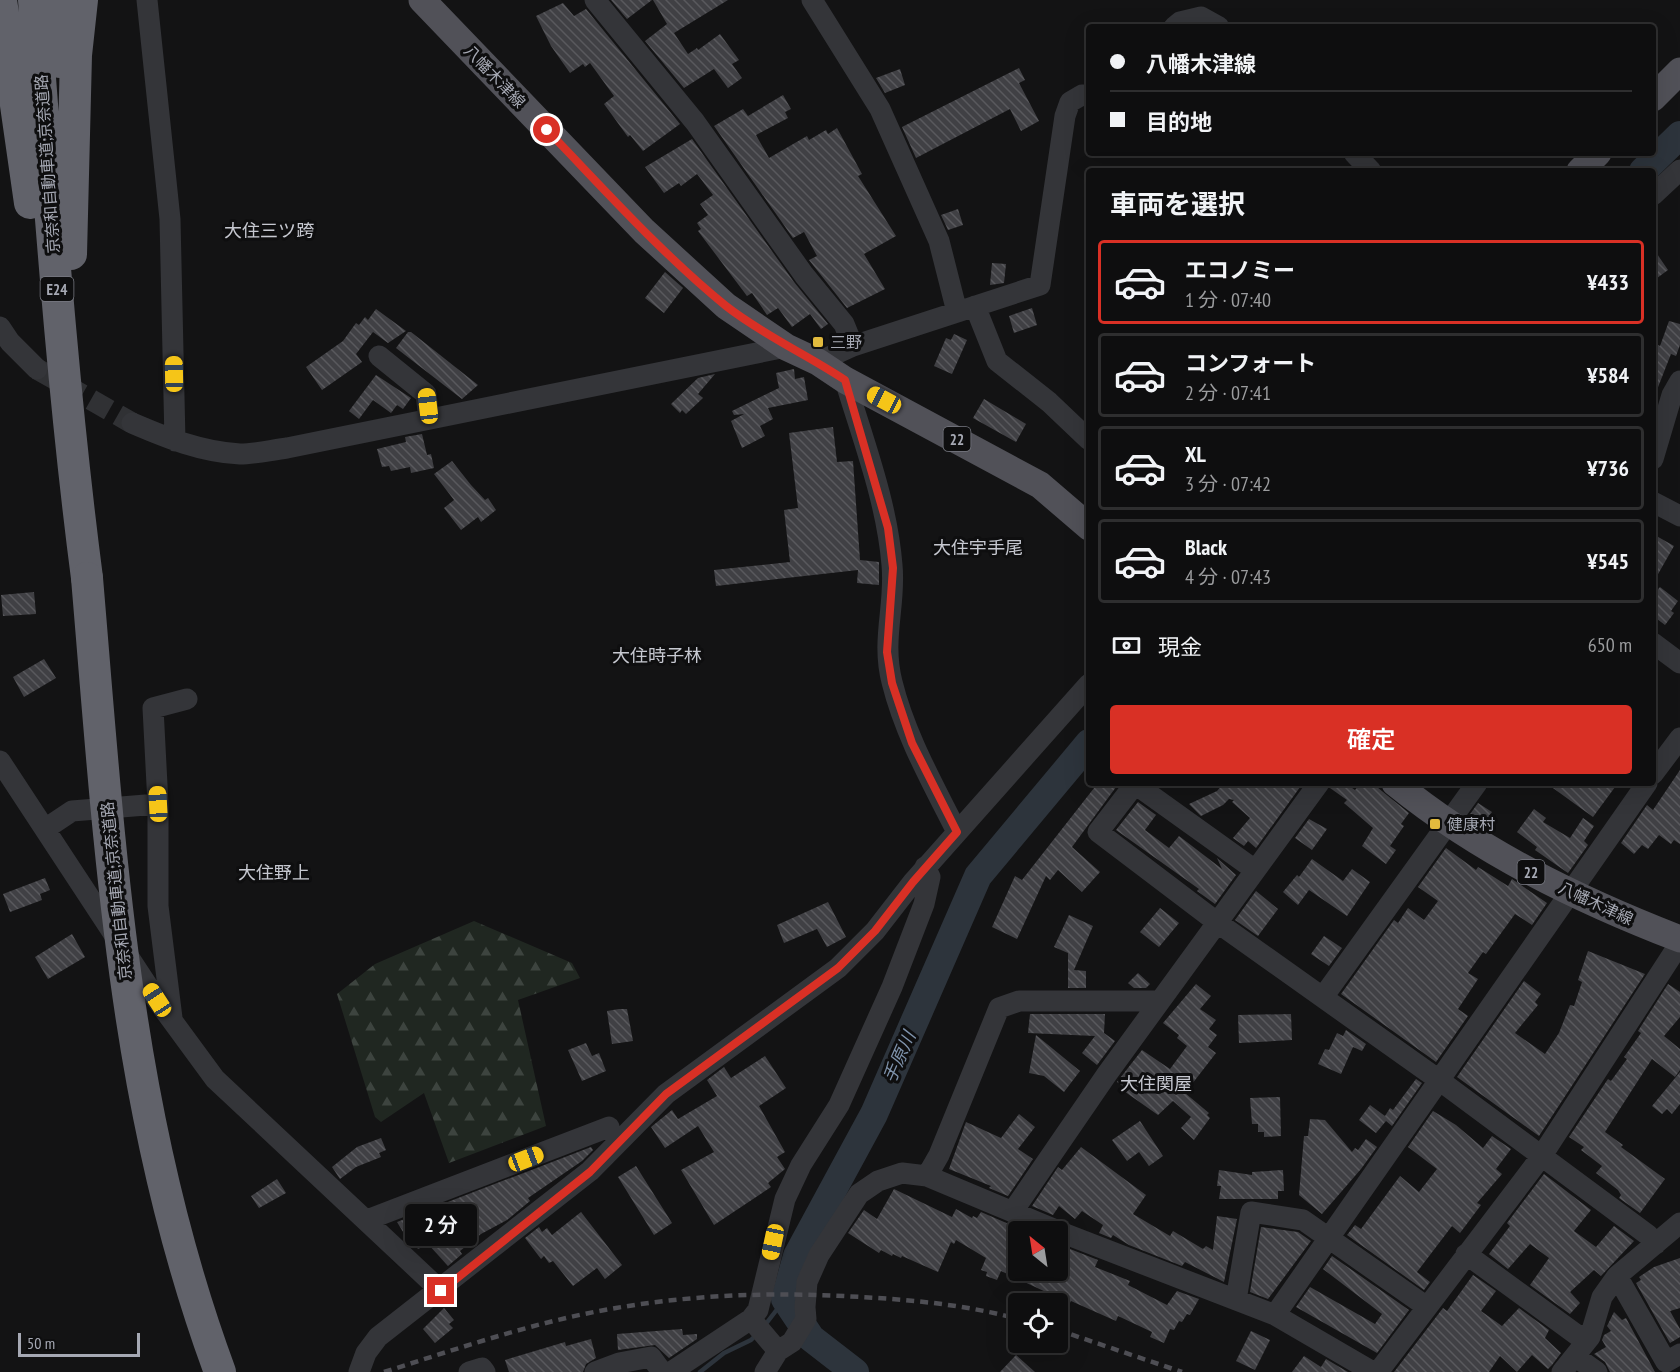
<!DOCTYPE html>
<html lang="ja">
<head>
<meta charset="utf-8">
<style>
  body { margin:0; font-family:"PT Sans Narrow","Noto Sans JP",sans-serif; background:#1c1c1d; color:#f1f3f6; height:100vh; display:flex; flex-direction:column; font-size:22px; white-space:nowrap }
  * { box-sizing:border-box; margin:0 }
  p { font-size:20px; color:#9b9c9e }
  .icon { flex:none; width:33px; height:33px; fill:none; stroke:currentColor; stroke-width:2; stroke-linecap:round; stroke-linejoin:round }
  .map { position:relative; flex:1; overflow:hidden }
  .panel { position:absolute; left:1086px; top:168px; width:570px; height:618px; display:flex; flex-direction:column; background:#0e0e0f; border-radius:6px; box-shadow:0 6px 24px #0002,0 0 0 2px #2e2e2f }
  .panel>* { flex:none }
  .hud { position:absolute; left:1086px; top:24px; width:570px; height:132px; border-radius:6px; box-shadow:0 6px 24px #0002,0 0 0 2px #2e2e2f; display:grid; align-content:center; height:132px; padding:0 24px; background:#0e0e0f }
  .needle { width:39px; rotate:330deg }
  .tools { position:absolute; left:1008px; top:1221px; display:grid; gap:12px }
  .tools a { display:grid; place-items:center; width:60px; height:60px; border-radius:6px; background:#0e0e0f; box-shadow:0 6px 24px #0002,0 0 0 2px #2e2e2f; font-size:30px }
  .scale { position:absolute; left:18px; bottom:15px; width:122px; box-sizing:border-box; padding-left:6px; border:3px solid #a6a9b4; border-top:0; font-size:16px; line-height:21px; white-space:nowrap; color:#a6a9b4; -webkit-text-stroke:4px #0e0e0f; paint-order:stroke }
  .end { position:absolute; width:27px; height:27px; margin:-14px; border:8px solid #d93025; background:#fff; box-shadow:0 0 0 3px #fff }
  .from { border-radius:50% }
  .bubble { position:absolute; height:42px; border-radius:6px; background:#0e0e0f; box-shadow:0 6px 24px #0002,0 0 0 2px #2e2e2f; font-size:20px; font-weight:600; line-height:42px; text-align:center }
  .car { position:absolute; width:18px; height:36px; margin:-18px -9px; border-radius:8px; box-shadow:0 0 4px 2px #0007; background:linear-gradient(#f5c518 24%,#345 0 40%,#f5c518 0 76%,#345 0 86%,#f5c518 0) }
  .hud b { display:flex; align-items:center; gap:21px; height:57px; font-size:22px }
  .hud b+b { border-top:2px solid #2e2e2f }
  .hud i { width:15px; height:15px; background:#f1f3f6 }
  ul { padding:0; list-style:none }
  li { display:flex; align-items:center; gap:18px; height:84px; margin:0 12px 9px; padding:0 12px; border:3px solid #2e2e2f; border-radius:6px }
  li div { flex:1 }
  li b { display:block; font-size:22px }
  li em { font-style:normal; font-weight:600 }
  li.active { border-color:#d93025 }
  li>.icon { width:54px; height:54px; stroke-width:1.5 }
  h2 { padding:0 24px; font-size:27px; line-height:72px }
  .pay { display:flex; align-items:center; gap:15px; height:66px; padding:0 24px; font-size:22px }
  .pay p { margin-inline-start:auto }
  .cta { display:flex; gap:12px; margin-top:auto; padding:12px 24px }
  .cta a { flex:1; height:69px; border-radius:6px; background:#d93025; color:#fff; font-size:24px; font-weight:600; line-height:69px; text-align:center }
  .map>svg:first-child { display:block }
</style>
</head>
<body>
<div class="map">
<svg width="1680" height="1372" viewBox="0 0 1680 1372">
  <defs>
    <pattern id="forest-firs" width="22" height="20" patternUnits="userSpaceOnUse" patternTransform="scale(1.5)"><rect width="22" height="20" fill="#202721"/><path d="M5 1l3.5 6h-7zM16 11l3.5 6h-7z" fill="#3d443f"/></pattern>
    <pattern id="building-back-hatch" width="6" height="6" patternUnits="userSpaceOnUse" patternTransform="scale(1.5)"><rect width="6" height="6" fill="#404044"/><path d="M-1 5l2 2M0 0l6 6M5-1l2 2" fill="none" stroke="#59595d"/></pattern>
  </defs>
  <rect width="100%" height="100%" fill="#131314"/>
  <path fill="url(#forest-firs)" d="M474 921 572 963 580 978 518 1000 546 1126 449 1163 424 1093 381 1122 375 1117 337 994 375 964Z"/>
  <g fill="none" stroke-linecap="round" stroke-linejoin="round">
    <path stroke="#2d343c" stroke-width="4.5" d="M765 1325 785 1299
      M700 1372 724 1353 751 1340 757 1334"/>
    <path stroke="#2d343c" stroke-width="28" d="M1643 171 1680 135
      M855 1372 811 1338 785 1299 797 1256 874 1114 978 876 1089 743"/>
  </g>
  <path fill="url(#building-back-hatch)" d="M611 0H652L627 19Z
    M653 0H728L674 33 688 54 697 48 698 50 720 34 739 60 732 64 742 78 728 88 714 69 684 88 645 41 667 24Z
    M563 3 574 16 586 9 680 124 643 151 630 135 628 137 604 104 614 96 590 63 585 67 583 64 570 73 551 46 536 16Z
    M1019 68 1025 80 1019 83 1039 121 1021 131 1010 109 916 158 902 127Z
    M900 69 905 85 885 93 876 78Z
    M783 95 791 109 785 112 788 118 756 135 769 158 807 136 809 140 826 130 828 134 837 128 862 174 858 176 896 236 864 254 885 289 847 308 809 260 817 256 804 232 793 238 714 126 743 109 748 116Z
    M692 139 794 282 828 324 821 329 810 314 792 327 778 308 767 315 752 293 747 296 698 231 701 229 697 223 708 215 700 204 713 195 697 174 681 186 679 183 664 193 645 167Z
    M958 209 963 225 948 230 941 215Z
    M1653 248 1668 270 1653 281Z
    M992 263 1006 264 1004 283 990 285Z
    M665 272 683 288 664 313 645 298Z
    M1032 308 1037 325 1014 333 1009 316Z
    M376 309 406 331 388 343 373 332 356 354 362 362 322 390 306 367 343 341 356 323 359 325 365 317 368 320Z
    M1669 321 1680 324V345L1676 356 1671 354 1653 400V352L1656 344 1660 346Z
    M408 332H411L478 385 462 399 396 348Z
    M954 334 967 340 952 374 934 366 946 338 951 340Z
    M794 369 795 379 804 377 808 400 768 408 773 419 760 426 765 436 742 448 731 421 744 414 734 415 732 411 779 388 776 373Z
    M715 374 698 394 703 398 686 414 682 410 680 413 671 404 698 378Z
    M376 375 411 398 403 409 397 405 391 413 373 400 359 419 349 411Z
    M984 399 1026 424 1016 442 973 418Z
    M833 427 837 462 853 461 860 560 879 562V585L857 583 858 570 716 586 714 570 790 562 784 510 798 508 789 433Z
    M422 434 427 455 431 454 434 468 411 473 410 467 391 471 389 466 382 467 377 449 406 442 405 437Z
    M452 461 471 485 485 500 488 498 496 510 481 522 478 517 461 530 444 508 454 500 434 474Z
    M1653 534 1674 546 1653 583Z
    M1660 587 1678 601 1671 611 1674 613 1665 625 1653 616V595Z
    M34 592 36 614 3 616 1 595Z
    M44 659 56 678 24 697 13 677Z
    M1680 770V844L1674 840 1671 844 1659 835 1648 849 1642 845 1634 854 1621 843 1647 805 1653 810Z
    M1098 783H1119L1072 847 1100 872 1082 892 1058 870 1050 880 1046 876 1017 939 992 927 1015 876 1022 880Z
    M1224 783H1303L1256 848 1248 841 1244 846 1233 838 1250 818 1232 802 1234 800 1229 799 1223 805 1201 816 1189 804 1217 791Z
    M1332 783H1345L1355 790 1361 783H1372L1409 813 1401 824 1404 826 1390 846 1396 850 1386 864 1362 846 1373 828 1344 803 1347 800 1330 788Z
    M1546 783H1618L1593 817Z
    M1138 802 1156 815 1145 830 1169 848 1179 836 1222 869 1217 858 1236 875 1215 904 1197 891 1199 889 1116 830Z
    M1478 803 1492 812 1482 826 1468 817Z
    M1534 809 1546 818 1543 822 1570 838 1583 818 1594 826 1584 841 1588 845 1568 873 1535 850 1537 847 1517 832Z
    M1309 819 1327 829 1312 850 1295 838Z
    M1446 848 1476 870 1478 867 1508 886 1512 879 1547 903 1532 925 1515 914 1486 954 1483 952 1468 973 1478 979 1458 1009 1468 1016 1436 1062 1341 994 1394 920 1398 923 1408 908 1424 920 1438 901 1418 887Z
    M1312 859 1343 881 1352 869 1370 882 1347 916 1309 890 1298 905 1283 892 1297 875 1299 877Z
    M45 878 50 890 40 894 42 900 10 912 3 894Z
    M1256 891 1278 909 1258 936 1235 920Z
    M828 902 846 937 827 947 817 929 784 943 777 925Z
    M1160 908 1179 923 1159 947 1140 932Z
    M1069 915 1093 926 1074 970 1086 971V988H1068V953L1054 947Z
    M72 934 85 957 48 979 35 957Z
    M1324 936 1342 948 1329 966 1311 954Z
    M1588 951 1645 974 1539 1136 1457 1077 1524 981 1541 994 1535 1002 1538 1005 1515 1033 1545 1054 1559 1033 1570 1005 1574 1006 1582 982 1578 980Z
    M1138 973 1150 984 1146 988H1134L1128 983Z
    M1196 984 1211 996 1200 1009 1216 1020 1209 1029 1217 1035 1208 1047 1216 1053 1185 1093 1209 1113 1207 1115 1210 1118 1194 1140 1181 1128 1191 1117 1173 1101 1158 1115 1121 1089 1123 1086 1117 1082 1142 1050 1170 1069 1187 1046 1177 1038 1179 1035 1163 1023Z
    M1668 984 1680 992V1017L1664 1036 1680 1049V1070L1675 1077 1652 1059 1605 1132 1623 1145 1621 1147 1665 1179 1640 1213 1619 1198 1621 1195 1618 1190 1596 1173 1602 1166 1581 1150 1584 1147 1569 1137 1608 1079 1611 1081 1627 1059 1624 1057 1641 1033 1638 1031Z
    M619 1009H627L633 1041 612 1044 607 1011Z
    M1030 1014H1105L1104 1033 1115 1041 1097 1065 1082 1053 1095 1036 1028 1033Z
    M1291 1014 1292 1040 1239 1043 1238 1015Z
    M1346 1030 1366 1044 1362 1051 1353 1047 1341 1074 1318 1064 1325 1049 1329 1050 1337 1033 1343 1036Z
    M1036 1035 1080 1071 1064 1092 1044 1076 1029 1073Z
    M586 1043 592 1056 599 1053 606 1071 582 1081 568 1050Z
    M765 1056 786 1088 759 1106 785 1152 777 1157 785 1169 768 1183 771 1187 714 1225 681 1170 714 1152 698 1126 665 1148 651 1127 672 1110 678 1119 717 1096 707 1080 724 1067 731 1078Z
    M1680 1072V1104L1672 1114 1667 1109 1662 1114 1652 1106Z
    M1416 1079 1422 1083 1392 1126 1386 1121 1376 1133 1359 1120 1370 1105 1385 1116 1390 1108 1393 1110Z
    M1280 1097 1281 1136 1264 1137V1132H1258V1124H1252L1250 1098Z
    M1433 1111 1456 1125 1483 1148 1492 1136 1511 1149 1496 1169 1502 1174 1477 1203 1481 1205 1460 1233 1452 1226 1417 1272 1430 1282 1424 1290 1347 1235 1355 1225 1361 1229 1400 1176 1419 1192 1437 1169 1408 1147Z
    M1019 1114 1035 1127 1018 1149 1033 1159 1008 1196 989 1188 991 1186 949 1169 966 1122 1001 1138Z
    M1310 1119 1325 1120 1352 1152 1355 1148 1358 1150 1366 1139 1377 1147 1361 1169 1322 1214 1299 1195 1304 1136H1308Z
    M1140 1121 1163 1156 1149 1166 1139 1152 1127 1161 1112 1140Z
    M381 1138 386 1150 379 1153 381 1157 356 1167 340 1179 332 1167 357 1147Z
    M591 1147 593 1150 582 1161 528 1198 530 1201 507 1220 481 1234 460 1251 462 1254 448 1266 428 1244 418 1249 414 1243 411 1245 397 1222 426 1211 428 1216 440 1205Z
    M1081 1147 1146 1195 1133 1214 1170 1236 1173 1231 1203 1249 1206 1246 1213 1250 1217 1216 1237 1219 1224 1282 1185 1262 1182 1266 1129 1245 1113 1235 1111 1238 1099 1233 1103 1225 1082 1211 1075 1219 1059 1206 1053 1215 1032 1206 1058 1167 1062 1170Z
    M636 1166 672 1223 654 1235 618 1177Z
    M1219 1170 1252 1175V1172L1283 1170 1284 1191H1278V1199H1219L1221 1186H1217Z
    M1544 1174 1591 1210 1574 1231 1596 1247 1614 1226 1634 1241 1601 1276 1594 1270 1570 1292 1580 1303 1570 1314 1530 1285 1549 1258 1530 1244 1508 1269 1489 1254 1510 1226 1507 1223Z
    M277 1179 286 1193 259 1208 251 1196Z
    M894 1189 952 1217 956 1209 972 1218 973 1216 977 1218 981 1212 1018 1228V1270H1058L1065 1247 1098 1260 1095 1267 1130 1281 1128 1285 1167 1305 1177 1291 1199 1299 1190 1315 1187 1314 1182 1322 1179 1321 1174 1330 1170 1329 1164 1343 1150 1337 1152 1332 1118 1316 1116 1321 1071 1301 1066 1310 1058 1306V1304L1045 1301 1048 1293 1001 1271 997 1280 986 1276 987 1272 981 1270 986 1258 956 1240 954 1244 951 1242 938 1272 902 1256 901 1258 893 1254 892 1256 881 1250 879 1253 848 1233 864 1210 877 1219Z
    M581 1212 622 1265 605 1279 597 1268 573 1286 553 1261 549 1263 544 1256 541 1259 525 1238 539 1227 542 1232 547 1228 552 1235Z
    M1261 1227 1298 1232 1311 1241 1268 1299 1250 1292Z
    M1332 1256 1409 1310 1377 1353 1296 1307 1310 1287 1375 1324 1382 1314 1323 1269Z
    M1680 1258V1308L1670 1311 1680 1329V1337L1670 1343 1636 1283 1641 1280 1639 1277 1654 1267Z
    M1473 1275 1496 1291 1481 1311 1502 1326 1519 1308 1549 1330 1545 1338 1561 1353 1552 1365 1548 1369 1532 1355 1517 1372 1500 1356 1489 1372H1394L1443 1308 1447 1311Z
    M444 1308 454 1320 449 1324 453 1328 435 1343 423 1329Z
    M1614 1312 1622 1320 1626 1318 1655 1372H1610L1605 1362 1594 1354 1606 1347 1602 1340 1604 1335 1611 1331 1607 1326Z
    M682 1329 683 1335 697 1334V1339L669 1358 655 1345 618 1350 617 1334Z
    M1251 1331 1270 1340 1255 1370 1236 1361Z
    M591 1339 596 1358 586 1364 583 1372H509L505 1360 565 1342 566 1346Z
    M1016 1355 1035 1372H1000Z
    M1304 1356 1321 1367 1326 1359 1348 1372H1292Z"/>
  <g fill="none" stroke-linecap="round" stroke-linejoin="round">
    <path stroke="#303134" stroke-width="21" stroke-dasharray="21 10" stroke-linecap="butt" d="M37 369 132 423"/>
    <path stroke="#343539" stroke-width="21" d="M147 0 170 219 175 441
      M595 0 695 122 804 275 844 324 853 346
      M812 0 880 109 939 241 957 312
      M1174 27 1180 22 1201 17 1219 27
      M1354 153 1371 171
      M1653 195 1680 170
      M975 306 997 361 1049 402 1089 440
      M0 327 10 342 37 369
      M379 356 426 394 429 419
      M818 362 853 346 1040 285 1065 116 1070 102 1082 95 1089 96
      M845 380C863 440 887 502 892 565 896 605 881 639 892 682 905 735 933 784 957 832
      M132 423C167 438 201 452 240 454 255 454 271 450 287 448L786 347
      M1653 459 1672 395 1680 381
      M1653 502 1680 516
      M1653 643 1680 663
      M0 761 157 1000 215 1079 441 1291
      M1653 774 1680 738
      M45 829 72 811 158 804
      M1255 870 1135 784 1098 832 1218 923 1439 1080 1648 1235 1656 1244
      M1323 997 1477 783
      M172 1018 158 906V804L153 708 187 699
      M927 1176 939 1155 999 1008 1019 1001H1160
      M1013 1211 1107 1074 1319 783
      M367 1220 609 1127
      M1466 1254 1577 1335 1590 1337
      M1617 1276 1666 1362 1680 1354
      M1236 1300 1251 1212 1303 1220 1427 1307
      M1275 1315 1647 783
      M778 1351 751 1319 758 1310 785 1199 801 1165 839 1105 892 987 924 904 930 877 925 867
      M1576 1357 1597 1372
      M359 1372 366 1353 378 1337 590 1171 666 1094 838 968 875 931 913 882 1089 684
      M469 1372 482 1368 485 1372
      M595 1372 619 1363 651 1357 662 1372
      M671 1372 751 1319
      M765 1372 778 1351 792 1342 806 1319 805 1307 807 1282 819 1255 859 1194 878 1181 902 1173 927 1176 1063 1233 1275 1315 1373 1372
      M1378 1372 1541 1157 1680 943
      M1562 1372 1590 1337 1602 1297 1617 1276 1680 1223"/>
    <path stroke="#515158" stroke-width="27" d="M422 0 644 231 726 306 786 347 818 362 845 380 1040 485 1089 527
      M1653 98 1680 71
      M1580 171 1598 153
      M1395 783C1480 852 1579 900 1680 939"/>
    <path stroke="#61626a" stroke-width="32" d="M1 0 30 203
      M34 0C49 193 62 386 87 578
      M57 0 60 62
      M71 254 76 55 82 0"/>
    <path stroke="#4e4e54" stroke-width="4.5" stroke-dasharray="8 6" stroke-linecap="butt" d="M1058 1330 1182 1372
      M384 1372C460 1348 537 1321 616 1308 697 1294 779 1292 861 1297 914 1300 967 1305 1018 1319"/>
    <path stroke="#61626a" stroke-width="32" d="M87 578C110 850 124 1113 220 1372"/>
  </g>
  <g fill="none" stroke-linecap="round" stroke-linejoin="round">
    <path stroke="#d93025" stroke-width="8" d="M441 1291 590 1172 666 1094 838 968 875 931 913 882 957 832 912 743 892 683 887 652 893 568 888 528 845 380C806 354 763 335 726 306 661 253 605 190 547 130"/>
  </g>
  <g fill="#e2bb3e" stroke="#0e0e0f" stroke-width="2">
    <rect x="812" y="336" width="12" height="12" rx="3"/>
    <rect x="1429" y="818" width="12" height="12" rx="3"/>
  </g>
  <g text-anchor="middle" dominant-baseline="central" stroke-width="6" stroke-linejoin="round" paint-order="stroke">
    <g fill="#0e0e0f" stroke="#787a82" stroke-width="1.5">
      <rect x="40.5" y="277" width="33" height="24" rx="4.5"/>
      <rect x="943.5" y="427" width="27" height="24" rx="4.5"/>
      <rect x="1517.5" y="860" width="27" height="24" rx="4.5"/>
    </g>
    <g font-size="15" font-weight="bold" fill="#a6a9b4">
      <text x="57" y="289">E24</text>
      <text x="957" y="439">22</text>
      <text x="1531" y="872">22</text>
    </g>
    <g font-size="16" fill="#a6a9b4" stroke="#0e0e0f">
      <text transform="translate(495 76) rotate(46)">八幡木津線</text>
      <text transform="translate(47 164) rotate(-94)">京奈和自動車道;京奈道路</text>
      <text transform="translate(116 891) rotate(-96)">京奈和自動車道;京奈道路</text>
      <text transform="translate(1596 903) rotate(25)">八幡木津線</text>
    </g>
    <g font-size="16" fill="#a6a9b4" stroke="#0e0e0f" text-anchor="start">
      <text x="830" y="342">三野</text>
      <text x="1447" y="824">健康村</text>
    </g>
    <g font-size="18" fill="#c6c8d0" stroke="#0e0e0f">
      <text x="269" y="230">大住三ツ跨</text>
      <text x="978" y="547">大住宇手尾</text>
      <text x="657" y="655">大住時子林</text>
      <text x="274" y="872">大住野上</text>
      <text x="1156" y="1083">大住関屋</text>
    </g>
    <g font-size="18" font-style="italic" fill="#7f93ac" stroke="#0e0e0f">
      <text transform="translate(899 1057) rotate(-66)">手原川</text>
    </g>
  </g>
</svg>
<div class="tools">
<a><svg class="needle" viewBox="-14 -14 28 28"><path d="M0-13l5 13h-10z" fill="#e53935"/><path d="M0 13l5-13h-10z" fill="#9b9c9e"/></svg></a>
<a><svg class="icon" aria-label="locate" viewBox="0 0 24 24"><circle cx="12" cy="12" r="6"/><path d="M12 2v4M12 18v4M2 12h4M18 12h4"/></svg></a>
</div>
<div class="scale">50 m</div>
<i class="end from" style="left:547px;top:130px"></i>
<i class="end" style="left:441px;top:1291px"></i>
<div class="bubble" style="left:405px;top:1204px;width:72px">2 分</div>
<i class="car" style="left:174px;top:374px;rotate:359deg"></i>
<i class="car" style="left:884px;top:400px;rotate:298deg"></i>
<i class="car" style="left:428px;top:406px;rotate:353deg"></i>
<i class="car" style="left:158px;top:804px;rotate:357deg"></i>
<i class="car" style="left:157px;top:1000px;rotate:327deg"></i>
<i class="car" style="left:526px;top:1159px;rotate:69deg"></i>
<i class="car" style="left:773px;top:1242px;rotate:192deg"></i>
<div class="hud">
<b><i class="from"></i>八幡木津線</b>
<b><i></i>目的地</b>
</div>
<section class="panel">
<h2>車両を選択</h2>
<ul>
<li class="active"><svg class="icon" aria-label="car" viewBox="0 0 24 24"><path d="M5 17H2v-5l4-1 3-4h7l3 4 3 1v5h-3M9 17h6M6 11h13"/><circle cx="7" cy="17" r="2"/><circle cx="17" cy="17" r="2"/></svg><div><b>エコノミー</b><p>1 分 · 07:40</p></div><em>¥433</em></li>
<li><svg class="icon" aria-label="car" viewBox="0 0 24 24"><path d="M5 17H2v-5l4-1 3-4h7l3 4 3 1v5h-3M9 17h6M6 11h13"/><circle cx="7" cy="17" r="2"/><circle cx="17" cy="17" r="2"/></svg><div><b>コンフォート</b><p>2 分 · 07:41</p></div><em>¥584</em></li>
<li><svg class="icon" aria-label="car" viewBox="0 0 24 24"><path d="M5 17H2v-5l4-1 3-4h7l3 4 3 1v5h-3M9 17h6M6 11h13"/><circle cx="7" cy="17" r="2"/><circle cx="17" cy="17" r="2"/></svg><div><b>XL</b><p>3 分 · 07:42</p></div><em>¥736</em></li>
<li><svg class="icon" aria-label="car" viewBox="0 0 24 24"><path d="M5 17H2v-5l4-1 3-4h7l3 4 3 1v5h-3M9 17h6M6 11h13"/><circle cx="7" cy="17" r="2"/><circle cx="17" cy="17" r="2"/></svg><div><b>Black</b><p>4 分 · 07:43</p></div><em>¥545</em></li>
</ul>
<div class="pay"><svg class="icon" aria-label="cash" viewBox="0 0 24 24"><path d="M3 7h18v10H3z"/><circle cx="12" cy="12" r="2"/></svg>現金<p>650 m</p></div>
<div class="cta"><a>確定</a></div>
</section>
</div>
</body>
</html>
